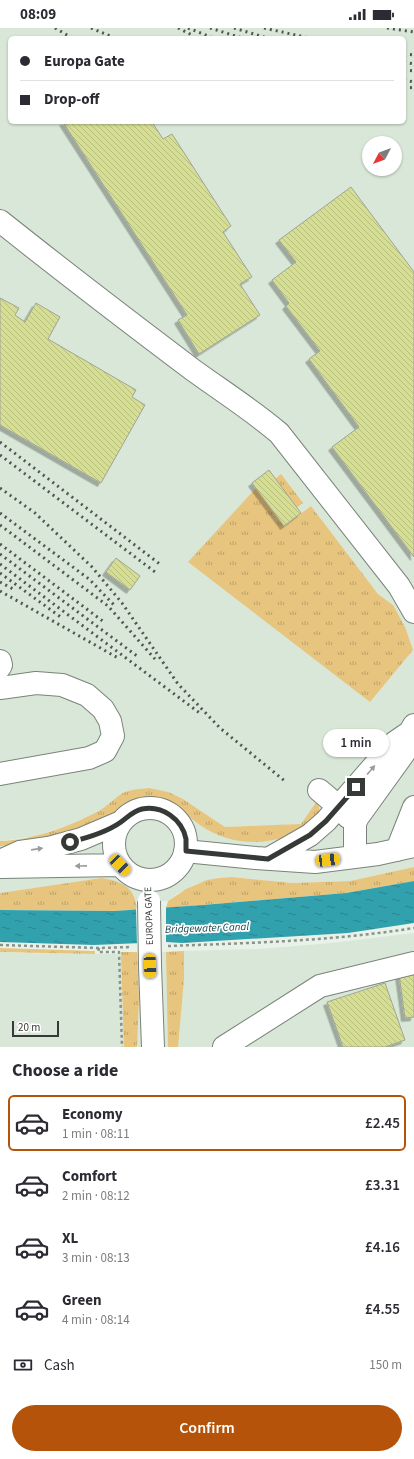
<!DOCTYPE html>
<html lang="en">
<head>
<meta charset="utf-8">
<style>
  body { margin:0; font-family:"Source Sans 3",sans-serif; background:#f7f7f7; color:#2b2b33; height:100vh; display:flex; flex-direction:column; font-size:15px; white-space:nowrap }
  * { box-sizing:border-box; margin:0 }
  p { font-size:13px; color:#7c7c81 }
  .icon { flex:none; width:22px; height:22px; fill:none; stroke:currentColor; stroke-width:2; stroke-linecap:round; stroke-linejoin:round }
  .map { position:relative; height:1019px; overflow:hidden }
  .details { display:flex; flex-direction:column; background:#fff; flex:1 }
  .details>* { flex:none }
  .banner { position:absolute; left:8px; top:8px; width:398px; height:88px; border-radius:6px; box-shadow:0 1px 3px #0004; display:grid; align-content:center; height:88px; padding:0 12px; background:#fff }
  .needle { width:26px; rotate:229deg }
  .fabs { position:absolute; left:362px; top:108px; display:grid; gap:8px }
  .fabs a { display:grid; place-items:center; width:40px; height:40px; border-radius:50%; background:#fff; box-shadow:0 1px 3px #0004; font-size:20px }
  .scale { position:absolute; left:12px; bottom:10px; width:47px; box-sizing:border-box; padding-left:4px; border:2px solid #363a36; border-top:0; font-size:11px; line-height:14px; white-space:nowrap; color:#363a36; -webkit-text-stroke:3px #fff; paint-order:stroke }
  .end { position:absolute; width:18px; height:18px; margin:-9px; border:5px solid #363a36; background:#fff; box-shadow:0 0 0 2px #fff }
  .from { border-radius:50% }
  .bubble { position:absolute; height:28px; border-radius:14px; background:#fff; box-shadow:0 1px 3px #0004; font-size:13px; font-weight:600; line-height:28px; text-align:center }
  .car { position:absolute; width:12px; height:24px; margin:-12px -6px; border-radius:5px; box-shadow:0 0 3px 1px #0007; background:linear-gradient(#f5c518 24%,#345 0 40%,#f5c518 0 76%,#345 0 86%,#f5c518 0) }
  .banner b { display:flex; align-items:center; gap:14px; height:38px; font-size:15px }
  .banner b+b { border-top:1px solid #e1e1e2 }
  .banner i { width:10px; height:10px; background:#2b2b33 }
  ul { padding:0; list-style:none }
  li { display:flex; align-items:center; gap:12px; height:56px; margin:0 8px 6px; padding:0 4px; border:2px solid transparent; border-radius:6px }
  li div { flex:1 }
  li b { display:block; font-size:15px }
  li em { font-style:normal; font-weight:600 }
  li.active { border-color:#b45309 }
  li>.icon { width:36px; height:36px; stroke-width:1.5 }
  h2 { padding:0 12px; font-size:18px; line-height:48px }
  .pay { display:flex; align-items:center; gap:10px; height:44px; padding:0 12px; font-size:15px }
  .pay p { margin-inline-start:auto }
  .button { display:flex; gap:8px; margin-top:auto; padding:8px 12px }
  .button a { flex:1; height:46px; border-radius:24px; background:#b45309; color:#fff; font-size:16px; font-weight:600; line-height:46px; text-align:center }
  .status { display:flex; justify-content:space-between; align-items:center; height:28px; padding:0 20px; background:#fff; direction:ltr }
  .status svg { height:11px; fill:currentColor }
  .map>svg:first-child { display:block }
</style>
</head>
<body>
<div class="status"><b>08:09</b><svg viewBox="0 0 49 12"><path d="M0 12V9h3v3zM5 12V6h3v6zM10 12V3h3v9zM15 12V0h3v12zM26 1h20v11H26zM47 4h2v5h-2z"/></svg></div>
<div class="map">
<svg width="414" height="1019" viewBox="0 0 414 1019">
  <defs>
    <pattern id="grass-tufts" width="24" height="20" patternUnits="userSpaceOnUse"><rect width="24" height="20" fill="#e8c57f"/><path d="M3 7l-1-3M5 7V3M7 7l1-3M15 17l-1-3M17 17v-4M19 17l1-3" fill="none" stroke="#bda169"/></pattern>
    <pattern id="water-ripples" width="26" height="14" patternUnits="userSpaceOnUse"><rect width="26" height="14" fill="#32a1ae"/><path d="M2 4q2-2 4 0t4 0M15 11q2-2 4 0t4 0" fill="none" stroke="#2b848e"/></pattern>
    <pattern id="building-back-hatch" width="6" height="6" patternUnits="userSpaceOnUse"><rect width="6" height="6" fill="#d5de93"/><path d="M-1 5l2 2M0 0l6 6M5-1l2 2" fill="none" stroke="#b7bf7f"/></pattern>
    <filter id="shadow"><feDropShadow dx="-3.5" dy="3.5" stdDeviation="0" flood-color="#0004"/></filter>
  </defs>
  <rect width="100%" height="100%" fill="#e8f2e8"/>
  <path fill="#d8e7d8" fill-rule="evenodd" d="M0 0H414V839L350 853 292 855 232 849 219 850 196 856 177 866 168 873H136L134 867 101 850 0 865V818H5L110 789 126 776 133 772 140 770H155L167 773 178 779 189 789 222 808 236 812 250 814 310 796 317 774 302 796 225 799 183 771 125 765 99 784 67 798 35 808 0 813ZM10 10H404V94H10ZM369 115H395V141H369ZM311 478 378 566 393 577 188 534 284 498Z
    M414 905V1019H0V924L21 925 116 926 184 923 259 921 332 915Z"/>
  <path fill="url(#grass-tufts)" d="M281 446 303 475 296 480 275 451Z
    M256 460 284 498 311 478 378 566 393 577 405 599 413 622 370 674 188 534Z
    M149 760 168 764 183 771 225 799 301 796 317 773 320 783C314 794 299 803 287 808 258 819 226 815 200 797 179 782 170 768 142 770 128 772 122 782 111 789 104 793 95 795 88 797 77 802 66 807 54 810 39 814 16 817 0 818V813C33 812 68 799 97 784 107 779 115 769 125 764 133 761 141 761 149 760Z
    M414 839V853L346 865 166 880 168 873 186 861 207 852 219 850 232 849 292 855 350 853Z
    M101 850C121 853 136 859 137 882L115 883 0 882V865Z
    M0 920 95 923V926L0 924Z
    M184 923V951L178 1019H168L166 924Z
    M121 924H137L139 970 137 1019H124Z"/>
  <path fill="url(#water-ripples)" d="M414 853V895L348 905 182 915 166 914 94 917 0 914V882L115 883 203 877 346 865Z"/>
  <path fill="#e8f2e8" d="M166 878V916L137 917 136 880Z"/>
  <path fill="url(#building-back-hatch)" stroke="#a1a497" filter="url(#shadow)" d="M63 94H152L163 111 172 106 231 198 223 204 252 249 240 256 260 287 199 326 178 292 187 287Z
    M351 159 414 244V529L332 419 359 399 309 331 320 323 286 278 289 275 272 252 296 234 279 212Z
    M0 270 19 280 15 287 25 294 36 275 60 289 48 311 136 362 132 369 145 377 101 455 0 397Z
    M269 442 301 485 284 498 252 455Z
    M116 530 140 548 130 562 106 544Z
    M414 944V989L405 990 399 946Z
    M385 955 405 1012 385 1019H343L327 974Z"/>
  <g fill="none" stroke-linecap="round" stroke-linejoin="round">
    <g stroke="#7a837a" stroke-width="24">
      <path id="minor" d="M0 193C64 244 128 293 193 342 222 363 252 382 279 405L399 558 414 584
        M0 633 1 637 0 639
        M0 660 36 655 62 657 87 667 103 681 110 693 113 708 105 723 89 730 0 746
        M319 762 339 779 348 789
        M114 816a36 36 0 1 1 72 0a36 36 0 1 1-72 0Z
        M397 822 414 779
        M185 823 256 830 315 834 378 826 414 818
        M355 829V795L358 789 407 721
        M268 831 310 807 326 793 394 715 410 704 414 697
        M0 833 20 824 48 820 81 811 121 794
        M0 839 120 837
        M150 938 153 1019
        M224 1019 320 958 414 935"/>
    </g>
    <path stroke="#8b928b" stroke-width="2.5" stroke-dasharray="3 3" stroke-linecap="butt" d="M0 917 99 920 131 919
      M168 918C250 915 333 913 414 900
      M99 920 98 924H119L122 1019"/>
    <use href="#minor" stroke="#fff" stroke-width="22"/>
    <path stroke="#515651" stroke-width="3" stroke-dasharray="2 4" stroke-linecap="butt" d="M55 0 72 10
      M91 0 115 10
      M178 0 192 7
      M188 0 213 10
      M210 0 242 10
      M234 0 267 10
      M264 0 309 10
      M387 0 414 4
      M404 26 414 27
      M404 34 414 36
      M404 42 414 43
      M404 52 414 54
      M404 59 414 60
      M0 414 161 537
      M0 427 155 544
      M0 460 35 485 92 539 122 575 178 656 220 700 286 754
      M0 485 89 551 115 578
      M0 497 108 578 155 631
      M0 516 104 594
      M0 526 137 628
      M0 536 201 686
      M0 545 62 590
      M0 554 15 562
      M0 563 118 630"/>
    <g stroke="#7a837a" stroke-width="24" stroke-linecap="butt">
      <path id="minor-bridge" d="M149 873 150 938"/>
    </g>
    <use href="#minor-bridge" stroke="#fff" stroke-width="22"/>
  </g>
  <defs><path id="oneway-solid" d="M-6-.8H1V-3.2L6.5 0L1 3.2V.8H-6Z"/></defs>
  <g fill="#9a9c9a">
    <use href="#oneway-solid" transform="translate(371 742) rotate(-49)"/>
    <use href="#oneway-solid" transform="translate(37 821) rotate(-8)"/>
    <use href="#oneway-solid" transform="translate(81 838) rotate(179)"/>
  </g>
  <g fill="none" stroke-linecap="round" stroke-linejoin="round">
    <path stroke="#363a36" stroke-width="5" d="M70 814C87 810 107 804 121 794 128 789 133 783 142 781 162 777 182 791 186 811 186 815 186 819 186 823L268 831 310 807 326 793 356 759"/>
  </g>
  <g text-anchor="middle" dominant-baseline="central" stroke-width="3.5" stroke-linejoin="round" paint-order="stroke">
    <g font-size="10" fill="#363a36" stroke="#fff">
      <text transform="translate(149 888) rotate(-92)">EUROPA GATE</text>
    </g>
    <g font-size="11" font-style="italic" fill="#18484d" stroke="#fff">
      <text transform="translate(207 900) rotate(-2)">Bridgewater Canal</text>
    </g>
  </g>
</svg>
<div class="fabs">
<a><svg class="needle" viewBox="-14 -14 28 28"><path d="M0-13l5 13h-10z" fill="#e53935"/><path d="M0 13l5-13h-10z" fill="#7c7c81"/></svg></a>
</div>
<div class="scale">20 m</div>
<i class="end from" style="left:70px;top:814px"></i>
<i class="end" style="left:356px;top:759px"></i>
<div class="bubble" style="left:323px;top:701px;width:66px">1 min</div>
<i class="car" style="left:328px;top:832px;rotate:83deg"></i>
<i class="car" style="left:120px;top:837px;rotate:136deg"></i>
<i class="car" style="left:150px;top:938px;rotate:178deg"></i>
<div class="banner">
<b><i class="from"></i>Europa Gate</b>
<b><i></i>Drop-off</b>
</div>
</div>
<section class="details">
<h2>Choose a ride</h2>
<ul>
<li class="active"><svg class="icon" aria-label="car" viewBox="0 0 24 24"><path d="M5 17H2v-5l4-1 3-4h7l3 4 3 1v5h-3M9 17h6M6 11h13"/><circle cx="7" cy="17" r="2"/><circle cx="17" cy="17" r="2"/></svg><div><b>Economy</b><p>1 min · 08:11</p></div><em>£2.45</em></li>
<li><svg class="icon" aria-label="car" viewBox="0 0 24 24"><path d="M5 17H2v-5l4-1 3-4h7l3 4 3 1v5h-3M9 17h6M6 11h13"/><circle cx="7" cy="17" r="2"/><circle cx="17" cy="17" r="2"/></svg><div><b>Comfort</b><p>2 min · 08:12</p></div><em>£3.31</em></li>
<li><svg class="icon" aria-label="car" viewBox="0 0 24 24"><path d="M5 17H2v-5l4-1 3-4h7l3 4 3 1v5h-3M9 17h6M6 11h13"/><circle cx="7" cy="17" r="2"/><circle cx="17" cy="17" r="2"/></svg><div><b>XL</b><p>3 min · 08:13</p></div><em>£4.16</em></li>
<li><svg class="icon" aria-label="car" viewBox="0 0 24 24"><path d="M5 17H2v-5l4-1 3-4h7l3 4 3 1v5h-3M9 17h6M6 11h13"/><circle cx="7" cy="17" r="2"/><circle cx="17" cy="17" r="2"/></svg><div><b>Green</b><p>4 min · 08:14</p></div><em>£4.55</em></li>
</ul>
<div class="pay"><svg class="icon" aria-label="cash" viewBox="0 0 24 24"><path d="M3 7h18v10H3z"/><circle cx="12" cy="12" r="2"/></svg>Cash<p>150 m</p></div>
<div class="button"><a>Confirm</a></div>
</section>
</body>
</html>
